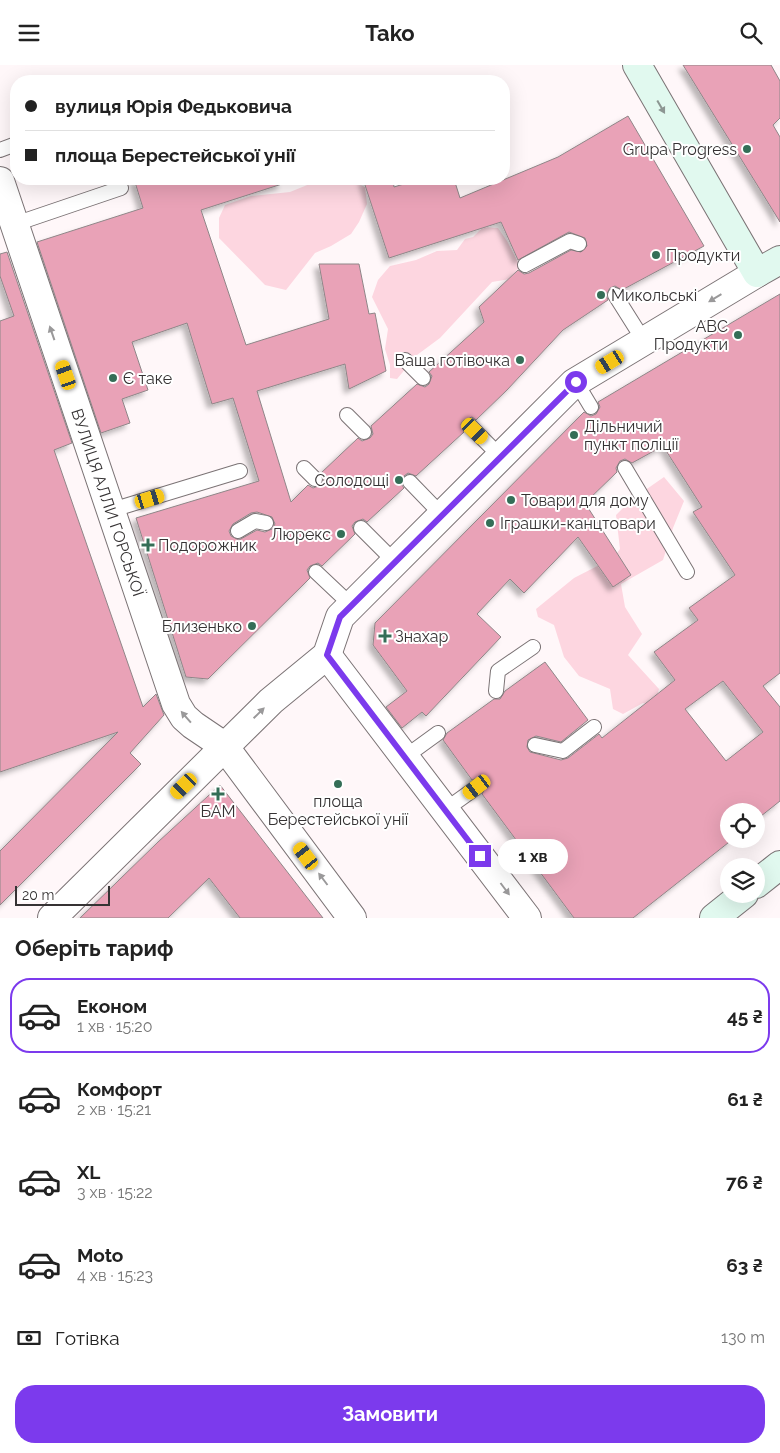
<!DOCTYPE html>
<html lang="uk">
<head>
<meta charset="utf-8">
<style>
  body { margin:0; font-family:Raleway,sans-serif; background:#f2f2f2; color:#222; height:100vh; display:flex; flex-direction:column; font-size:19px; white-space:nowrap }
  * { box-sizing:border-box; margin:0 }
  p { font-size:16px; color:#767676 }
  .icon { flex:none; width:28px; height:28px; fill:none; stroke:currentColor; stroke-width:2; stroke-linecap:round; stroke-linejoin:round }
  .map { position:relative; height:853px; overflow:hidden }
  .sheet { display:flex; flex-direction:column; background:#fff; flex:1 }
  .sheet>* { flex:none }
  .top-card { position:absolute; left:10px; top:10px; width:500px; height:110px; border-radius:20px; box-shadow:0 5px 20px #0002; display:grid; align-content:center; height:110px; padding:0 15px; background:#fff }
  .buttons { position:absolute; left:720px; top:738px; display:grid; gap:10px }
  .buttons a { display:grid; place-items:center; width:45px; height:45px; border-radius:50%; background:#fff; box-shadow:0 5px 20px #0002; font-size:25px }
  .scale { position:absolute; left:15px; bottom:12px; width:95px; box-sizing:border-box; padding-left:5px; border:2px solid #363334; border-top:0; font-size:14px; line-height:18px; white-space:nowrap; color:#363334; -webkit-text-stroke:4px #fff; paint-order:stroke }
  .end { position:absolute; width:22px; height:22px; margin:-11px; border:6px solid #7c3aed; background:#fff; box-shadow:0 0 0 2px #fff }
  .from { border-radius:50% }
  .bubble { position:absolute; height:35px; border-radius:18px; background:#fff; box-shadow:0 5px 20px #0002; font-size:16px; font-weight:700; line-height:35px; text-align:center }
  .car { position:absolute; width:15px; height:30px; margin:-15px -8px; border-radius:6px; box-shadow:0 0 4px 1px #0007; background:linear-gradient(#f5c518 24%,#345 0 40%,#f5c518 0 76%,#345 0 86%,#f5c518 0) }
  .top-card b { display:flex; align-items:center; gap:18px; height:48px; font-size:19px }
  .top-card b+b { border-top:1px solid #e0e0e0 }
  .top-card i { width:12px; height:12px; background:#222 }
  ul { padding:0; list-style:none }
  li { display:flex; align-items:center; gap:15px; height:75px; margin:0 10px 8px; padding:0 5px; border:2px solid transparent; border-radius:20px }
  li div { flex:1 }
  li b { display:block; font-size:19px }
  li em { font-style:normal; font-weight:700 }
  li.active { border-color:#7c3aed }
  li>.icon { width:45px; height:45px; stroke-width:1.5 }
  h2 { padding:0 15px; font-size:22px; line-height:60px }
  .pay { display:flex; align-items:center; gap:12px; height:55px; padding:0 15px; font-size:19px }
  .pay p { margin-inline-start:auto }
  .primary-button { display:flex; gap:10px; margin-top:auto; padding:10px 15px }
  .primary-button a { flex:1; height:58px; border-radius:20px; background:#7c3aed; color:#fff; font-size:20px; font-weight:700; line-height:58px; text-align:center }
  header { display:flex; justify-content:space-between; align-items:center; height:65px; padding:0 15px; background:#fff; font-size:22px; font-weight:700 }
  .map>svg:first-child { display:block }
</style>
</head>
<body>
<header><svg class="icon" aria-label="menu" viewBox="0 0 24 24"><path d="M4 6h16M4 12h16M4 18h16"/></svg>Tako<svg class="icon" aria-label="search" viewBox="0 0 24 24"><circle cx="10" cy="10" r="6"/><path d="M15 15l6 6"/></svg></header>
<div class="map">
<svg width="780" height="853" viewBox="0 0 780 853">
  <defs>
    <filter id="shadow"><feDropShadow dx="-4.5" dy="4.5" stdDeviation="2.5" flood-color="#0004"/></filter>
  </defs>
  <rect width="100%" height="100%" fill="#fff7f9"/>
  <path fill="#fdd6e0" d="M338 114H348L365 122 367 139 359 157 351 169 331 181 315 188 286 225 265 220 219 173V153L225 140 251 131 290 127 317 116Z
    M483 162 498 163 507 176 520 201 510 214 492 217 440 273 417 290 397 314 390 313V300L385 284 388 264 372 232 378 215 390 201 416 195 437 186 457 185 465 174 473 172Z
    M664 412 684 436 673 463 663 495 621 519 625 542 642 569 628 590 659 624 654 642 643 638 623 649 613 644 610 624 579 611 564 592 554 560 538 552 536 544 574 513 613 493 620 484 616 450 631 435Z"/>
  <path fill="#e9a2b7" stroke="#8f8688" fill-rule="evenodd" filter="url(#shadow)" d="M683 0H771L780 16V53L773 60 780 72V157Z
    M628 51 704 181 622 225 615 221 610 223 606 230 608 235 563 265 507 325 476 355 472 352 464 355 461 359 464 367 416 411 408 408 404 411 401 419 404 423 367 457 363 454 355 457 352 461 355 469 322 501 318 498 310 501 307 505 310 513 208 614 186 612 136 453 259 416 233 333 212 339 187 258 132 277 148 325 122 334 130 358 101 368 37 177 143 143 134 114H281L282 119 201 145 246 280 329 254 319 199H359L369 249 375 248 386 306 349 324 345 299 257 326 291 437 308 420 313 423 321 420 324 416 321 408 358 373 362 376 370 373 373 369 371 361 417 319 425 322 429 319 432 311 429 307 484 257 479 242 518 205 524 209 529 208 571 185 581 187 587 181 585 173 569 167 518 195 501 157 389 193 363 114H393L394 122 420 114H454L460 133 558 92ZM257 447 272 452 275 459 272 464 265 467 257 465 239 475 231 471 229 466 233 459 251 448Z
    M7 187 72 378 54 385 143 642 156 629 164 650 130 688 141 699 0 840V786L118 667 0 707V256L14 251 0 211V189Z
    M780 229V608L763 621 780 642V736L756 755V746H729V774H733L633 853H574L482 729 486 722 484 717 477 713 472 715 443 675 447 668 494 634H500L505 626 545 597 588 655 561 677 536 671 528 675 527 682 530 687 561 695 568 693 599 669 602 673 675 615 654 587 698 555 689 543 735 510 693 447 702 442 663 381 632 398 625 394 620 396 616 403 617 407 585 438 631 510 613 522 578 472 524 528 510 514 477 549 501 572 426 651 422 647 402 663 386 642 407 626 373 580 375 558 584 347 591 351 596 349 600 342 598 337ZM723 616 763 667 726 696 685 644Z
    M220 720 323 853H240L209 813 168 853H80L158 777Z"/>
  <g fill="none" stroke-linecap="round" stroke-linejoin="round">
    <g stroke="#7b7375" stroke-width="16">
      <path id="lane" d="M0 85 16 79
        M15 159 121 123
        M525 200 570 176 579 179
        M615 230 644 276
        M405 295 423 313
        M576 317 591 342
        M347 350 364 367
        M470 361 501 392
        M304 403 315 414
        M625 403 687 507
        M410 417 442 450
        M112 445 240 406
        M361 463 395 497
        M238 466 255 456 266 458
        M316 507 351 540
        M496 626 498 606 533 582
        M535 680 563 686 594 662
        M405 692 438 668
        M445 745 477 722"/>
    </g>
    <g stroke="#7b7375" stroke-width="30">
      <g id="street">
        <path id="s1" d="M0 116 176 639 184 652 193 660 224 681 352 853"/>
        <path d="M327 590 527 853"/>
        <path d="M52 853 271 636 327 590 340 552 574 318 757 208"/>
      </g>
    </g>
    <g stroke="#7b7375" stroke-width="30">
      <path id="secondary" d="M637 0 757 208 780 195
        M756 819 780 800
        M714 853 744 829"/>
    </g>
    <use href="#lane" stroke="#fff" stroke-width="14"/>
    <use href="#street" stroke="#fff" stroke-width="28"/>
    <use href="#secondary" stroke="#e1f9ef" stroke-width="28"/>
  </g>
  <defs><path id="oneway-solid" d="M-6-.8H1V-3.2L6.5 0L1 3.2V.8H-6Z" transform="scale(1.25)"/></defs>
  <use fill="#8c9692" href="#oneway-solid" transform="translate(661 42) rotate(60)"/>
  <g fill="#9a999a">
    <use href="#oneway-solid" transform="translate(715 233) rotate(149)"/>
    <use href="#oneway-solid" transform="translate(52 268) rotate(-109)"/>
    <use href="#oneway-solid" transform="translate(259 648) rotate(-44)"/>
    <use href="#oneway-solid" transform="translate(186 652) rotate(-131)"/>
    <use href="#oneway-solid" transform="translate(323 814) rotate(-127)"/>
    <use href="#oneway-solid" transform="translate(505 824) rotate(53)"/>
  </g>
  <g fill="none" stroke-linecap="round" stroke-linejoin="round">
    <path stroke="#7c3aed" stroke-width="6" d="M480 791 327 590 340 552 576 317"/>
  </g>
  <g fill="#346e57" stroke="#fff" stroke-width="2">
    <circle cx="747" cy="84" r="5"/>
    <circle cx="656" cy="190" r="5"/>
    <circle cx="601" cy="230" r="5"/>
    <circle cx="738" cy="270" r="5"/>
    <circle cx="520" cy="295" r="5"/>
    <circle cx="113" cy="313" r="5"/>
    <circle cx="574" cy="370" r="5"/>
    <circle cx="399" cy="415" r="5"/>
    <circle cx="511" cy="435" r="5"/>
    <circle cx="490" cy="458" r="5"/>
    <circle cx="341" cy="469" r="5"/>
    <path d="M145.5 472.5h5v5h5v5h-5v5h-5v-5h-5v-5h5z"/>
    <circle cx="252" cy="561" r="5"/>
    <path d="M382.5 563.5h5v5h5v5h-5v5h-5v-5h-5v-5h5z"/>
    <circle cx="338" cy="719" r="5"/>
    <path d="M215.5 721.5h5v5h5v5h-5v5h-5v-5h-5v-5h5z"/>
  </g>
  <g text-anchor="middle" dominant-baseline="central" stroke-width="4" stroke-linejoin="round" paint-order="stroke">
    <g font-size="16" fill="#363334" stroke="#fff" text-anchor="start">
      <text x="737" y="84" text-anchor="end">Grupa Progress</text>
      <text x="666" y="190">Продукти</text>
      <text x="611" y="230">Микольські</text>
      <text x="728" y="261" text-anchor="end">ABC<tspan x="728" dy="18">Продукти</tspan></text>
      <text x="510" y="295" text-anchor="end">Ваша готівочка</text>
      <text x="123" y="313">Є таке</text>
      <text x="584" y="361">Дільничий<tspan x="584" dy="18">пункт поліції</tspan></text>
      <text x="389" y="415" text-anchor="end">Солодощі</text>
      <text x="521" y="435">Товари для дому</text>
      <text x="500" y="458">Іграшки-канцтовари</text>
      <text x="331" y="469" text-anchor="end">Люрекс</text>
      <text x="158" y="480">Подорожник</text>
      <text x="242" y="561" text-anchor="end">Близенько</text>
      <text x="395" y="571">Знахар</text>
      <text x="338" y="736" text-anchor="middle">площа<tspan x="338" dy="18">Берестейської унії</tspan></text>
      <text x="218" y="746" text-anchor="middle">БАМ</text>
    </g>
    <g font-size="16" fill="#363334" stroke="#fff">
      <text stroke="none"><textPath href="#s1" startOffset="339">ВУЛИЦЯ АЛЛИ ГОРСЬКОЇ</textPath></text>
    </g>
  </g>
</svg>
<div class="buttons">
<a><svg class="icon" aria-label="locate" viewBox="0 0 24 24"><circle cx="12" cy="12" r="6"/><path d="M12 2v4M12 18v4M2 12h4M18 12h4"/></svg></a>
<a><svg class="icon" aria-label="layers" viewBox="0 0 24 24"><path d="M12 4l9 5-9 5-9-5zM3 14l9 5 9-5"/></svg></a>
</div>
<div class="scale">20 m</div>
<i class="end from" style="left:576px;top:317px"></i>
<i class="end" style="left:480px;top:791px"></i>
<div class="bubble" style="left:498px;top:774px;width:70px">1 хв</div>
<i class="car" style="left:610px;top:297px;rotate:239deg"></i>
<i class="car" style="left:66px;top:310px;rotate:341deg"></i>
<i class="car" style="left:475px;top:366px;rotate:134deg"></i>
<i class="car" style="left:150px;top:434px;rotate:73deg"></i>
<i class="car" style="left:184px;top:721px;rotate:226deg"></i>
<i class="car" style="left:477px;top:722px;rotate:233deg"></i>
<i class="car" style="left:306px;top:791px;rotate:323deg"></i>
<div class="top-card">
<b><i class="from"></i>вулиця Юрія Федьковича</b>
<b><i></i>площа Берестейської унії</b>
</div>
</div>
<section class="sheet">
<h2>Оберіть тариф</h2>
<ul>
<li class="active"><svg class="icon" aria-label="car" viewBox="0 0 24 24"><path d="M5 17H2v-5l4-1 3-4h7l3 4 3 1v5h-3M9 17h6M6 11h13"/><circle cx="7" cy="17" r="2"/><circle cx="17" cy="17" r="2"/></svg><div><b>Економ</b><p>1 хв · 15:20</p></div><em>45 ₴</em></li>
<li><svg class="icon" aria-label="car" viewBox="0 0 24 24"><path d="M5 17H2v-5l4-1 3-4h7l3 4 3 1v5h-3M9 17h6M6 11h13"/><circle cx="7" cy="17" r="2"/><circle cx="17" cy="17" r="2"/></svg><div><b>Комфорт</b><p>2 хв · 15:21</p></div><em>61 ₴</em></li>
<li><svg class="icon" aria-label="car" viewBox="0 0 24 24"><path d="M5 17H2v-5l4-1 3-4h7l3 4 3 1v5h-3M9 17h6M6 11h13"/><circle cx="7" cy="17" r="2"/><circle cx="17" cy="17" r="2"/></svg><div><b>XL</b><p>3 хв · 15:22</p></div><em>76 ₴</em></li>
<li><svg class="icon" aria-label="car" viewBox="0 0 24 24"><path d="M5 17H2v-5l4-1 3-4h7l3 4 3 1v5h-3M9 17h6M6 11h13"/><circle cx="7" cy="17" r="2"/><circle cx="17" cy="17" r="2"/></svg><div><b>Moto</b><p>4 хв · 15:23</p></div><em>63 ₴</em></li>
</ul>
<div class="pay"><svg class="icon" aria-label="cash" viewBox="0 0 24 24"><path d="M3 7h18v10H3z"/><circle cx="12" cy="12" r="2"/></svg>Готівка<p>130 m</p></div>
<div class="primary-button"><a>Замовити</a></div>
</section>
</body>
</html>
